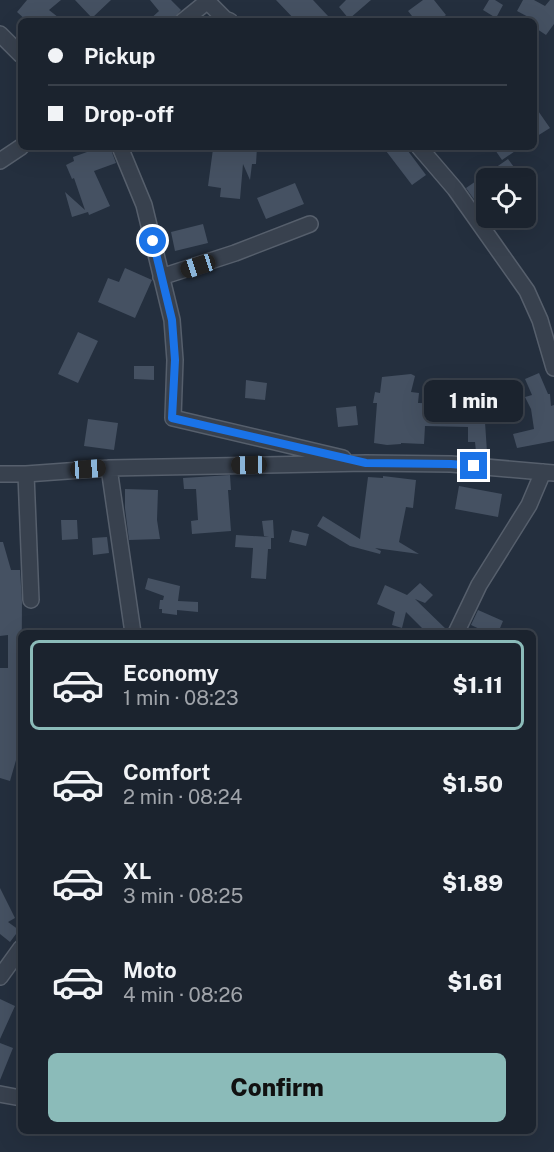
<!DOCTYPE html>
<html lang="en">
<head>
<meta charset="utf-8">
<style>
  body { margin:0; font-family:"Public Sans",sans-serif; background:#242b36; color:#f1f3f6; height:100vh; display:flex; flex-direction:column; font-size:22px; white-space:nowrap }
  * { box-sizing:border-box; margin:0 }
  p { font-size:20px; color:#a0a4aa }
  .icon { flex:none; width:33px; height:33px; fill:none; stroke:currentColor; stroke-width:2; stroke-linecap:round; stroke-linejoin:round }
  .map { position:relative; flex:1; overflow:hidden }
  .sheet { position:absolute; left:18px; top:630px; width:518px; height:504px; display:flex; flex-direction:column; background:#1b232e; border-radius:9px; box-shadow:0 6px 24px #0002,0 0 0 2px #39404a }
  .sheet>* { flex:none }
  .hud { position:absolute; left:18px; top:18px; width:519px; height:132px; border-radius:9px; box-shadow:0 6px 24px #0002,0 0 0 2px #39404a; display:grid; align-content:center; height:132px; padding:0 30px; background:#1b232e }
  .tools { position:absolute; left:476px; top:168px; display:grid; gap:12px }
  .tools a { display:grid; place-items:center; width:60px; height:60px; border-radius:9px; background:#1b232e; box-shadow:0 6px 24px #0002,0 0 0 2px #39404a; font-size:30px }
  .end { position:absolute; width:27px; height:27px; margin:-14px; border:8px solid #1a73e8; background:#fff; box-shadow:0 0 0 3px #fff }
  .from { border-radius:50% }
  .bubble { position:absolute; height:42px; border-radius:9px; background:#1b232e; box-shadow:0 6px 24px #0002,0 0 0 2px #39404a; font-size:20px; font-weight:800; line-height:42px; text-align:center }
  .car { position:absolute; width:18px; height:36px; margin:-18px -9px; border-radius:8px; box-shadow:0 0 4px 2px #0007; background:linear-gradient(#222 24%,#8ab4d8 0 40%,#222 0 76%,#8ab4d8 0 86%,#222 0) }
  .hud b { display:flex; align-items:center; gap:21px; height:57px; font-size:22px }
  .hud b+b { border-top:2px solid #39404a }
  .hud i { width:15px; height:15px; background:#f1f3f6 }
  ul { padding:10px 0 0; list-style:none }
  li { display:flex; align-items:center; gap:18px; height:90px; margin:0 12px 9px; padding:0 18px; border:3px solid transparent; border-radius:9px }
  li div { flex:1 }
  li b { display:block; font-size:22px }
  li em { font-style:normal; font-weight:800 }
  li.active { border-color:#8bbbb9 }
  li>.icon { width:54px; height:54px; stroke-width:1.5 }
  .button { display:flex; gap:12px; margin-top:auto; padding:12px 30px }
  .button a { flex:1; height:69px; border-radius:9px; background:#8bbbb9; color:#111; font-size:24px; font-weight:800; line-height:69px; text-align:center }
  .map>svg:first-child { display:block }
</style>
</head>
<body>
<div class="map">
<svg width="554" height="1152" viewBox="0 0 554 1152">
  <rect width="100%" height="100%" fill="#242f3e"/>
  <path fill="#455162" d="M27 0H61L49 10 63 21H27L17 12Z
    M75 0H111L92 18Z
    M150 0H171L181 10 172 21H148L159 11Z
    M276 0H313L328 16 322 21H296Z
    M346 0H371L349 19 339 7Z
    M423 0H434L446 15 438 21H416L408 11Z
    M489 0H495L503 5 496 18 483 10Z
    M523 0H534L545 6 550 0H554V24L546 35 534 27V20L517 11Z
    M534 105 550 128 534 138Z
    M101 147H110L116 163 94 171 110 206 89 215 88 212 72 217 65 192 85 210 74 178 72 179 66 165 74 161 73 157Z
    M247 147H257L256 164H252L250 180 243 164 240 199 220 197 221 188 208 186 213 149 247 152Z
    M383 147H405L426 175 412 185Z
    M493 147H521L502 160Z
    M508 159 522 178H486V200L478 205 466 188Z
    M295 183 304 204 266 219 257 198Z
    M203 224 208 243 175 251 171 232Z
    M125 268 152 280 135 318 98 302 108 278 119 282Z
    M78 332 98 341 78 383 58 374Z
    M134 366H154V380L134 379Z
    M539 373 548 394H550L551 406 554 405V441L517 448 513 434 534 429 531 409 525 397 532 395 525 379Z
    M411 374 415 376 411 392 419 393 418 403 469 404V392H483L487 452H476L475 442H468V427L425 426 424 444 401 443V444L387 445 374 443 377 403H373L375 392 380 393 382 377Z
    M246 380 267 383 265 400 245 398Z
    M356 406 358 425 338 427 336 408Z
    M88 419 118 423 114 450 84 446Z
    M230 475 231 490H228L231 531 192 534 191 521 198 520 196 489H184L183 478Z
    M383 476 416 480 413 508 406 507 399 542 419 554 375 548 381 551 380 554 350 546 317 526 323 516 360 539 368 477 383 478Z
    M459 486 502 494 498 517 455 509Z
    M125 489 158 490 157 520 160 539 129 540 125 508Z
    M61 520H77L78 539 62 540Z
    M273 520 274 538H271V549H268L266 579 251 578 253 548 235 547 236 535 269 537 264 536 262 521Z
    M292 530 309 534 306 546 289 542Z
    M107 537 109 553 93 555 92 538Z
    M0 542H3L11 570H20L22 602 21 743 10 781 0 778V668H8V635L0 636Z
    M148 578 180 586 178 601 198 602V612L177 610V615L162 613V609H159L160 600H163L164 596 145 589Z
    M420 583 433 595 425 603 415 599 447 630 446 633H427L406 612 402 628 392 625 395 612 377 604 385 585 407 595Z
    M478 610 503 621 498 633H488L471 625Z
    M0 888 15 918 8 922 19 930 10 942 0 934Z
    M0 999 15 1006 0 1039Z
    M0 1043 13 1048 0 1080Z"/>
  <g fill="none" stroke-linecap="round" stroke-linejoin="round">
    <g stroke="#565f6c" stroke-width="18">
      <path id="street" d="M206 0 225 19 230 21
        M183 21 209 0
        M0 34 21 55
        M120 147 144 205 172 320 175 360 173 418 343 458
        M419 147 455 189 527 291 540 320 554 368
        M0 161 21 147
        M161 277 235 253 310 224
        M109 468 133 633
        M0 474H26L109 468 366 463 451 464 554 473
        M26 474 31 600
        M456 633 479 585 529 505 543 472
        M0 977 21 948
        M0 1094 21 1098"/>
    </g>
    <use href="#street" stroke="#38414e" stroke-width="15"/>
  </g>
  <g fill="none" stroke-linecap="round" stroke-linejoin="round">
    <path stroke="#1a73e8" stroke-width="8" d="M153 241 172 320 175 360 172 418 366 463 451 464 474 466"/>
  </g>
</svg>
<div class="tools">
<a><svg class="icon" aria-label="locate" viewBox="0 0 24 24"><circle cx="12" cy="12" r="6"/><path d="M12 2v4M12 18v4M2 12h4M18 12h4"/></svg></a>
</div>
<i class="end from" style="left:153px;top:241px"></i>
<i class="end" style="left:474px;top:466px"></i>
<div class="bubble" style="left:424px;top:380px;width:99px">1 min</div>
<i class="car" style="left:198px;top:266px;rotate:252deg"></i>
<i class="car" style="left:249px;top:465px;rotate:269deg"></i>
<i class="car" style="left:88px;top:469px;rotate:86deg"></i>
<div class="hud">
<b><i class="from"></i>Pickup</b>
<b><i></i>Drop-off</b>
</div>
<section class="sheet">
<ul>
<li class="active"><svg class="icon" aria-label="car" viewBox="0 0 24 24"><path d="M5 17H2v-5l4-1 3-4h7l3 4 3 1v5h-3M9 17h6M6 11h13"/><circle cx="7" cy="17" r="2"/><circle cx="17" cy="17" r="2"/></svg><div><b>Economy</b><p>1 min · 08:23</p></div><em>$1.11</em></li>
<li><svg class="icon" aria-label="car" viewBox="0 0 24 24"><path d="M5 17H2v-5l4-1 3-4h7l3 4 3 1v5h-3M9 17h6M6 11h13"/><circle cx="7" cy="17" r="2"/><circle cx="17" cy="17" r="2"/></svg><div><b>Comfort</b><p>2 min · 08:24</p></div><em>$1.50</em></li>
<li><svg class="icon" aria-label="car" viewBox="0 0 24 24"><path d="M5 17H2v-5l4-1 3-4h7l3 4 3 1v5h-3M9 17h6M6 11h13"/><circle cx="7" cy="17" r="2"/><circle cx="17" cy="17" r="2"/></svg><div><b>XL</b><p>3 min · 08:25</p></div><em>$1.89</em></li>
<li><svg class="icon" aria-label="car" viewBox="0 0 24 24"><path d="M5 17H2v-5l4-1 3-4h7l3 4 3 1v5h-3M9 17h6M6 11h13"/><circle cx="7" cy="17" r="2"/><circle cx="17" cy="17" r="2"/></svg><div><b>Moto</b><p>4 min · 08:26</p></div><em>$1.61</em></li>
</ul>
<div class="button"><a>Confirm</a></div>
</section>
</div>
</body>
</html>
